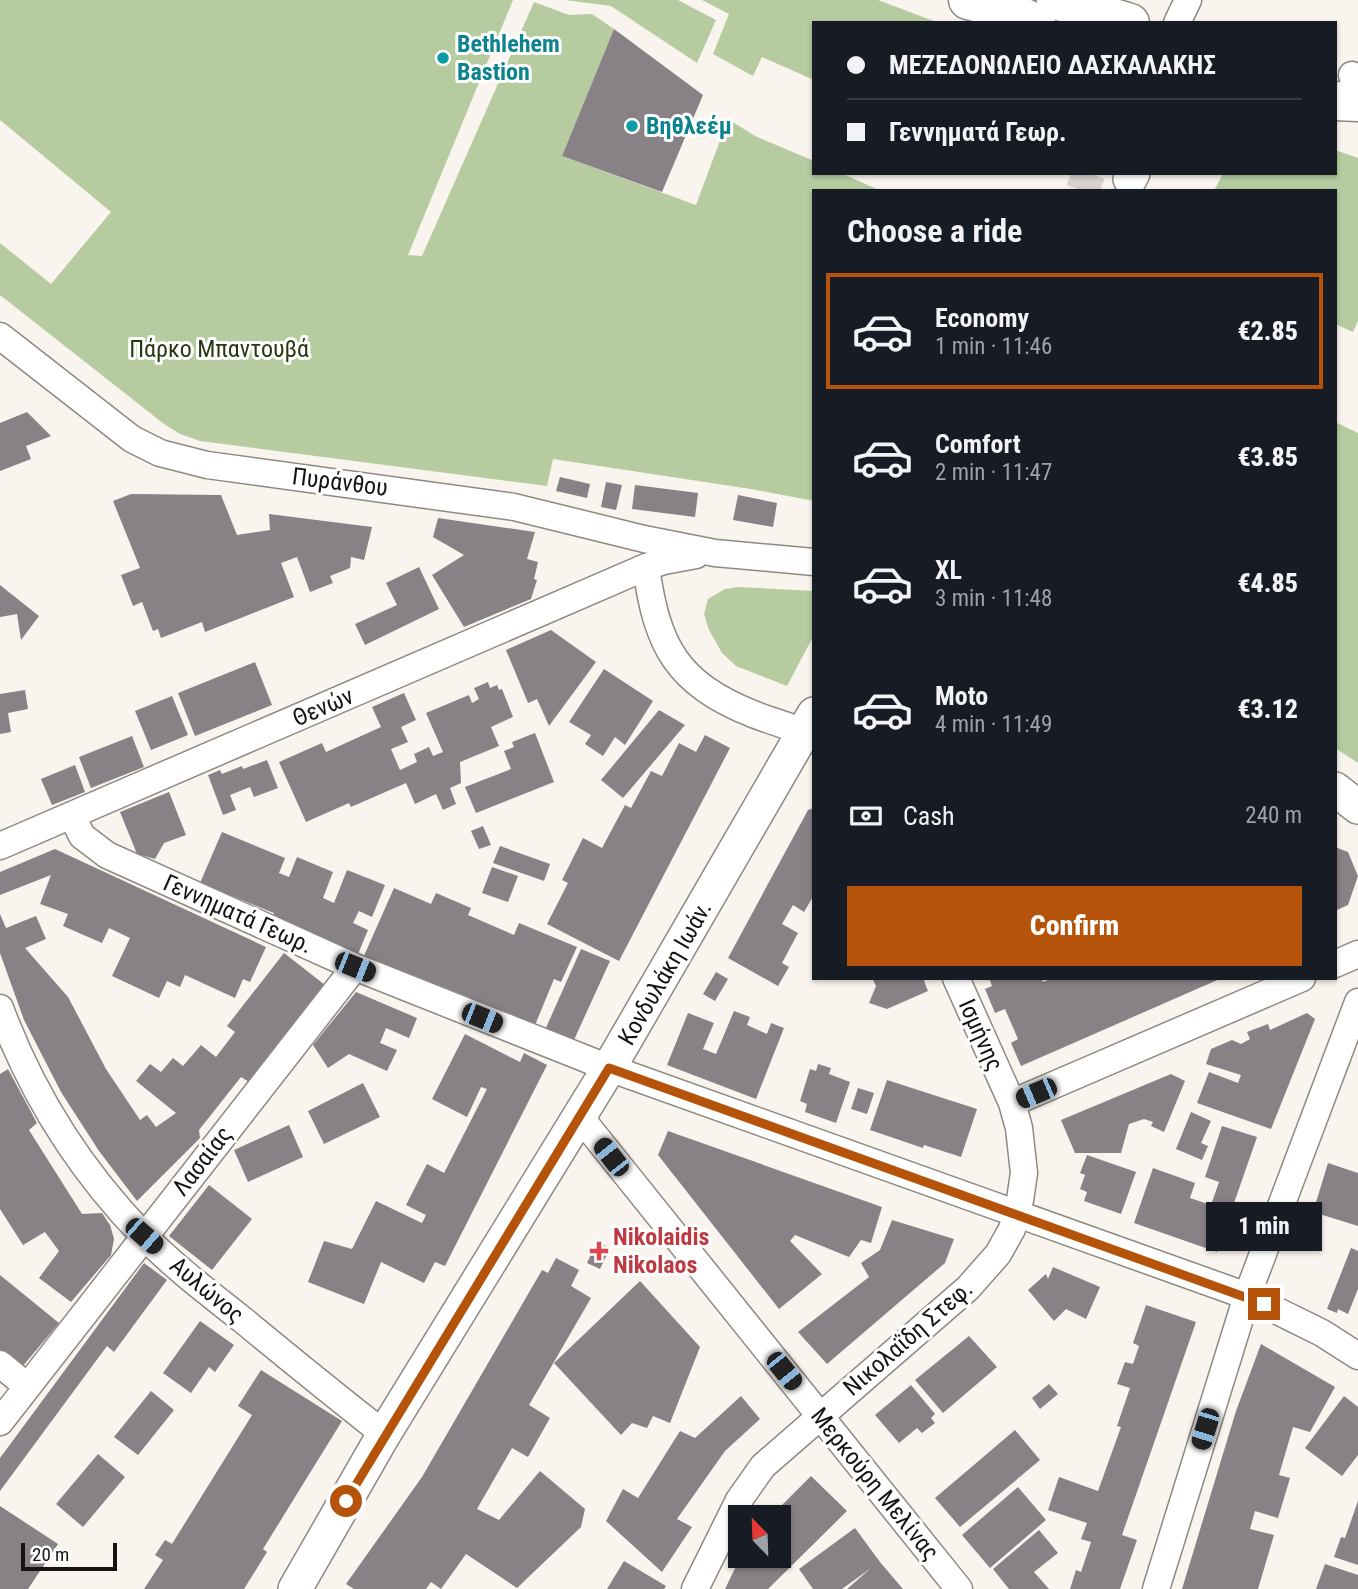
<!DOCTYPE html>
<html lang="en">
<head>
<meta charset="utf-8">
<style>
  body { margin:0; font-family:"Roboto Condensed",sans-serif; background:#242831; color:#f1f3f6; height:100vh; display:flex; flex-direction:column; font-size:26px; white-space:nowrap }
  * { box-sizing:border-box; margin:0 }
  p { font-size:23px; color:#9ea1a6 }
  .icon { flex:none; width:38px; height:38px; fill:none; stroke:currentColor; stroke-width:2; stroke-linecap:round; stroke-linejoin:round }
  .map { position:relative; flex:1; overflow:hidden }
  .side { position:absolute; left:812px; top:189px; width:525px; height:791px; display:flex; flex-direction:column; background:#171b24; border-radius:0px; box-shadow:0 2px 5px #0004 }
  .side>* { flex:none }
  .banner { position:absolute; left:812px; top:21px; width:525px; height:154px; border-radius:0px; box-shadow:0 2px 5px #0004; display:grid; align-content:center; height:154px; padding:0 35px; background:#171b24 }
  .needle { width:46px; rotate:337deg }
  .fabs { position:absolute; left:728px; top:1505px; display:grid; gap:14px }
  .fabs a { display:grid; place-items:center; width:63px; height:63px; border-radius:0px; background:#171b24; box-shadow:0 2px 5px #0004; font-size:35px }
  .scale { position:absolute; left:21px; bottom:18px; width:96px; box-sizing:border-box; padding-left:7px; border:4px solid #161412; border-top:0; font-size:19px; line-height:24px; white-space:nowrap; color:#161412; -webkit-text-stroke:5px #fff; paint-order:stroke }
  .end { position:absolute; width:32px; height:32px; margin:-16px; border:9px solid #b45309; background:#fff; box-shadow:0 0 0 4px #fff }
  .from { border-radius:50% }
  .bubble { position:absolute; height:49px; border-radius:0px; background:#171b24; box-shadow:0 2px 5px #0004; font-size:23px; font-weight:800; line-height:49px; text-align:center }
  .car { position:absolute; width:21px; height:42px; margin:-21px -10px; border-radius:9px; box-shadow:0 0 5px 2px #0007; background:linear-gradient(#222 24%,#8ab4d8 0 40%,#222 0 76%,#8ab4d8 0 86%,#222 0) }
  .banner b { display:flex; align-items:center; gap:24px; height:66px; font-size:26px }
  .banner b+b { border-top:2px solid #363941 }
  .banner i { width:18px; height:18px; background:#f1f3f6 }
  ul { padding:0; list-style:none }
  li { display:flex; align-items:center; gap:21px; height:116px; margin:0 14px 10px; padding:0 21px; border:4px solid transparent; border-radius:0px }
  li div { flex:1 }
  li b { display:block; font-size:26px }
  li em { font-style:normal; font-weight:800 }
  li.selected { border-color:#b45309 }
  li>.icon { width:63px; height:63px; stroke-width:1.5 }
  h2 { padding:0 35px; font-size:32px; line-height:84px }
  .pay { display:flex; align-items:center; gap:18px; height:77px; padding:0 35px; font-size:26px }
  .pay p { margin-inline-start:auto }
  .primary-button { display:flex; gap:14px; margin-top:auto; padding:14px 35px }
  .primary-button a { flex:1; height:80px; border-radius:0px; background:#b45309; color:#fff; font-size:28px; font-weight:800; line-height:80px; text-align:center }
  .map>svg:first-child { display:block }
</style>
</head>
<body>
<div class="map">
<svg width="1358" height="1589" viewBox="0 0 1358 1589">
  <rect width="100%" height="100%" fill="#f9f4ed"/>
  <path fill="#b6cca0" d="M0 0H513L408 255 422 256 534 2 569 15 592 14 614 29 562 156 696 205 728 119 755 136 814 161V173H841L881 191H814V501L751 489 553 459 547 486 200 441 180 434 164 424 0 295V243L51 284 111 212 0 120Z
    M565 0H678L716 20 697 63 611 6Z
    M702 0H878L939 23H814V80L762 57 753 76 713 54 729 14Z
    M1335 150 1358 158V321L1353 332 1335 324V191H1214L1223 173H1335Z
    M1335 422 1358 433V763L1335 748Z
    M738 587 814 591V635L787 686 736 666 722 653 709 630 704 614 708 599 725 589Z"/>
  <path fill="#888186" d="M614 29 703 95 662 192 562 156Z
    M27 412 51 436 26 446 31 459 0 471V423Z
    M560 477 590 484 587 498 556 491Z
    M606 482 622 485 616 510 601 507Z
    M635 485 698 493 695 517 632 509Z
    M131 494 221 495 237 535 270 530 269 514 372 527 364 560 351 557 350 568 330 576 333 583 310 592 297 557 281 563 294 597 205 632 202 622 161 638 158 629 153 631 142 602 133 606 121 575 140 568 113 501Z
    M738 495 777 503 773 527 733 520Z
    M438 518 535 532 527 559 538 562 534 579 537 580 531 599 464 627 432 575 464 555 433 537Z
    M419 567 439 609 365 645 355 624 397 605 386 583Z
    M0 585 39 616 21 640 17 614 0 617Z
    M551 630 596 662 549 726 537 699 528 703 506 650Z
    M255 662 272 705 195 736 178 693Z
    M604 669 653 701 625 745 615 737 603 756 585 744 591 735 569 722Z
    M488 682 490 688 497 685 499 690 502 689 513 717 491 727 499 746 460 762 461 783 450 788 456 804 443 810 436 794 415 804 406 783 351 807 349 803 306 822 279 762 322 743 326 752 381 727 372 707 404 693 416 720 401 727 408 742 391 749 400 770 417 762 414 754 429 747 433 756 443 752 426 713 469 695 472 703 479 699 474 688Z
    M25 690 28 709 8 713 11 732 0 734V694Z
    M172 696 188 735 151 750 135 711Z
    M659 710 685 725 623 798 601 780Z
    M535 733 554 782 476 813 465 787 511 769 504 751 514 747 512 742Z
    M705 735 730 748 619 961 547 924 568 883 562 880 583 838 602 848 625 805 631 808 651 771 662 776 679 743 696 752Z
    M132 736 144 767 91 788 79 757Z
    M267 760 278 788 254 797 250 787 230 795 236 810 223 815 208 775 220 770 222 774 242 766 243 769Z
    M75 765 85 792 52 805 41 779Z
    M169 792 186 835 164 843 155 859 137 854 120 812Z
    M814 808V895L804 912 793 905 782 924 798 933 782 963 789 967 778 986 728 958 808 810Z
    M483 826 491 845 479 849 471 831Z
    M222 832 285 858 279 873 289 877 297 857 333 872 323 898 334 903 347 870 385 885 372 917 359 911 353 923 368 930 358 954 272 918 274 913 200 883Z
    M500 846 550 864 544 881 493 863Z
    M1335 847 1348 852 1358 876 1348 905 1335 911Z
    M55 849 266 947 250 982 243 979 235 998 185 975 180 987 167 981 159 998 112 976 130 938 109 928 102 943 63 926 68 914 40 904 51 875 0 895V872Z
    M492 867 518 876 508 902 482 893Z
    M394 888 431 904 436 893 471 908 468 915 514 935 519 923 577 947 561 982 554 979 533 1030 363 958Z
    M0 914 6 928 36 916 46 939 25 948 68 997 106 1069 140 1120 147 1115 156 1127 176 1113 136 1081 150 1064 161 1072 173 1058 183 1066 201 1045 216 1057 235 1032 227 1026 284 953 325 985 249 1082 241 1077 199 1130 200 1138 137 1201 99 1151 61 1092 24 1020 0 953Z
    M581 949 610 961 573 1042 545 1030Z
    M716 972 728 979 715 1001 703 994Z
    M872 978H923L928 991 887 1009 869 1003 876 986Z
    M989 978H1042L1043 982 1053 978H1222L1021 1066 1011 1043 1018 1039 1005 1009 995 1013 985 989 992 986Z
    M356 992 417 1018 409 1038 386 1028 380 1043 397 1050 387 1071 349 1054 328 1068 313 1045Z
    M734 1011 750 1017 747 1025 767 1034 771 1023 784 1028 756 1099 667 1065 688 1013 714 1023 703 1049 716 1054Z
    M1307 1013 1315 1019 1271 1129 1197 1103 1209 1072 1238 1083 1241 1075 1206 1064 1211 1049 1232 1040 1241 1044 1250 1039 1247 1032 1268 1024 1270 1030Z
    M465 1034 520 1062 524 1053 547 1065 445 1266 435 1262 424 1283 381 1262 364 1304 308 1282 324 1241 352 1249 376 1201 422 1223 426 1215 406 1205 427 1164 444 1173 487 1089 481 1087 467 1117 432 1099Z
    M818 1064 831 1068 829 1074 850 1082 836 1123 805 1112 807 1104 800 1101 810 1069 816 1071Z
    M8 1069 37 1123 29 1130 82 1214 102 1213 110 1225 114 1239 111 1255 71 1302 39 1278 59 1251 45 1232 23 1245 0 1209V1074Z
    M1171 1074 1185 1081 1164 1132 1151 1126 1153 1122 1144 1119 1129 1124 1121 1153H1075L1061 1120Z
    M887 1080 977 1109 961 1157 924 1145 923 1148 870 1130Z
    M363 1083 380 1117 324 1144 308 1111Z
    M858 1088 874 1093 867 1114 851 1109Z
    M1191 1112 1211 1121 1201 1143 1208 1146 1202 1160 1176 1149Z
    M289 1125 303 1157 248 1182 234 1150Z
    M1222 1126 1257 1137 1217 1252 1134 1223 1153 1168 1195 1183 1190 1198 1211 1205 1219 1182 1205 1177Z
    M668 1131 882 1207 871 1243 861 1240 849 1257 795 1235 790 1241 822 1274 779 1309 658 1155Z
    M1087 1155 1136 1172 1121 1214 1084 1201 1087 1192 1080 1189 1085 1175 1080 1173Z
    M1328 1163 1358 1173V1226L1313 1212Z
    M209 1185 252 1219 212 1270 169 1236Z
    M892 1220 954 1239 945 1263 827 1364 798 1332 869 1277 861 1263 880 1250Z
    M597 1242 610 1248 600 1269 587 1263Z
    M1351 1248 1358 1251V1289L1348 1314 1338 1309 1337 1313 1327 1309Z
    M556 1258 579 1270 571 1286 591 1298 529 1405 550 1418 528 1457 512 1448 477 1509 499 1520 540 1471 585 1509 581 1527 517 1588 466 1554 441 1589 431 1582 426 1589H354L346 1584 422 1477 542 1270 548 1273Z
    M144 1263 167 1280 114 1352 107 1346 0 1491V1458Z
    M1053 1267 1100 1287 1086 1319 1066 1309 1054 1321 1028 1290 1046 1274 1048 1279Z
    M0 1275 59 1323 22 1367 0 1350Z
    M640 1281 700 1347 670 1423 653 1416 647 1428 632 1423 621 1435 554 1363Z
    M1146 1305 1196 1322 1122 1535 1137 1540 1120 1589H1070L1076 1570 1081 1572 1091 1542 1081 1539 1087 1523 1048 1510 1059 1477 1098 1491 1121 1427 1117 1426 1130 1388 1117 1384 1125 1362 1133 1364 1139 1346 1133 1343Z
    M200 1321 234 1345 215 1372 209 1367 191 1393 163 1373Z
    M969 1336 997 1367 943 1413 915 1380Z
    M1261 1344 1335 1387 1310 1432 1293 1427 1279 1475 1290 1478 1278 1518 1255 1511 1250 1529 1274 1535 1258 1589H1182L1236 1411Z
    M261 1370 342 1421 263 1549 267 1552 244 1589H144L163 1560 155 1555 165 1540 172 1544 252 1415 238 1406Z
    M1049 1384 1058 1394 1040 1409 1032 1398Z
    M911 1385 935 1414 931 1418 935 1423 922 1433 917 1428 899 1443 875 1415Z
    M151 1391 174 1410 138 1455 114 1437Z
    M741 1396 760 1419 725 1451 677 1519 692 1527 662 1572 606 1521 623 1489 638 1498 680 1431 695 1438Z
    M1344 1396 1358 1407V1455L1342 1476 1305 1448Z
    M1015 1430 1040 1460 960 1527 935 1498Z
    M98 1454 125 1477 83 1527 56 1504Z
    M811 1476 847 1511 768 1589H725L741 1556H779V1517H770Z
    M1018 1487 1046 1520 990 1568 962 1535Z
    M1358 1501V1565L1334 1557 1341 1537 1345 1538Z
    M0 1506 58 1544 28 1589H0Z
    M855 1528 880 1562 903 1589H847L871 1568 842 1589H813L799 1569Z
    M1039 1530 1058 1553 1034 1572 1049 1589H1009L993 1569Z
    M624 1561 666 1586 664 1589H607Z
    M1325 1564 1358 1575V1589H1316Z"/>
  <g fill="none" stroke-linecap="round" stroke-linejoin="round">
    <path stroke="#d7d2cc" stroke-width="33" stroke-dasharray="33 17" stroke-linecap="butt" d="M1082 191 1089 173"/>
    <g stroke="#8e8983" stroke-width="29">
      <path id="minor" d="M1177 23 1188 0
        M1352 75 1358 96
        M0 336 132 439 160 453 207 465 514 507 644 539 715 553 814 562
        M646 567C657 646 676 683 753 714 773 722 794 727 814 737
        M72 816 82 836 107 855 355 967 609 1068 1247 1296 1322 1333 1358 1356
        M0 846 646 567 664 561 696 555
        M1335 964 1358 954
        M0 1008C31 1092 80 1170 143 1235 173 1266 210 1294 244 1321 290 1359 337 1397 384 1434
        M1012 1103 1302 978
        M580 1117 959 1589
        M0 1364 27 1386
        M0 1422 355 967
        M695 1589 739 1500 763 1466 968 1288 998 1254 1012 1229 1020 1200 1024 1173 1019 1128 1012 1103 956 978
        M1156 1589 1247 1296 1358 1002"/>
    </g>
    <g stroke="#8e8983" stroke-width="36">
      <path id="tertiary" d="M1130 179 1133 173
        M1335 789 1358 807
        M295 1589 384 1434 609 1068 814 714"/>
    </g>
    <g stroke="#8e8983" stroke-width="41">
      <path id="secondary" d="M968 0 1011 12 1036 23
        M1056 0 1130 23
        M1335 101 1358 102"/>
    </g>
    <use href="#minor" stroke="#fff" stroke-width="26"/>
    <use href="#tertiary" stroke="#fff" stroke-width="33"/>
    <use href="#secondary" stroke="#fff" stroke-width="38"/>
  </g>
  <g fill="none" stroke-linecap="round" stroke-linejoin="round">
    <path stroke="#b45309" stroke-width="9" d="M346 1501 609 1068 1264 1304"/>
  </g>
  <g fill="#0f9aa8" stroke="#fff" stroke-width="2.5">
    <circle cx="443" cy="58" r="7"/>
    <circle cx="632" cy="126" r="7"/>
  </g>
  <path fill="#e0444e" stroke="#fff" stroke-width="2.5" d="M595.5 1240.5h7v7h7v7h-7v7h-7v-7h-7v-7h7z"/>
  <g text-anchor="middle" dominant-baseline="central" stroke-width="6" stroke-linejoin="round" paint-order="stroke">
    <g font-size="24" font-weight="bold" fill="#0d838f" stroke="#fff" text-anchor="start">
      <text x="457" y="44">Bethlehem<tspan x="457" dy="28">Bastion</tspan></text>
      <text x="646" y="126">Βηθλεέμ</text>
    </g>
    <g font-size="24" fill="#273810" stroke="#fff">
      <text x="219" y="349">Πάρκο Μπαντουβά</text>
    </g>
    <g font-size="24" fill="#161412" stroke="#fff">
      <text transform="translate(340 482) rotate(7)">Πυράνθου</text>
      <text transform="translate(323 707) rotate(-23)">Θενών</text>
      <text transform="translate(238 914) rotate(24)">Γεννηματά Γεωρ.</text>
      <text transform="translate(665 973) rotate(-60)">Κονδυλάκη Ιωάν.</text>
      <text transform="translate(981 1035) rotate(66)">Ισμήνης</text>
      <text transform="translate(202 1161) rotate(-52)">Λασαίας</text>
      <text transform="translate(207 1290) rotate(40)">Αυλώνος</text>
      <text transform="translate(908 1338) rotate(-41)">Νικολαΐδη Στεφ.</text>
      <text transform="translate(875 1484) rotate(51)">Μερκούρη Μελίνας</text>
    </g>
    <g font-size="24" font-weight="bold" fill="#be3a42" stroke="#fff" text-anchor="start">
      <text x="613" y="1237">Nikolaidis<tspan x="613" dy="28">Nikolaos</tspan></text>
    </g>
  </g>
</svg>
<div class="fabs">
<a><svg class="needle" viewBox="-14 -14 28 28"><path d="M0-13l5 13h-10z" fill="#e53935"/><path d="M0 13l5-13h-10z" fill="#9ea1a6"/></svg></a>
</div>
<div class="scale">20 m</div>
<i class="end from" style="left:346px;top:1501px"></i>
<i class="end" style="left:1264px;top:1304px"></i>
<div class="bubble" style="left:1206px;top:1202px;width:116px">1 min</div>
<i class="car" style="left:355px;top:967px;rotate:112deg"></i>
<i class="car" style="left:482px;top:1018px;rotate:112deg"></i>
<i class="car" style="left:1036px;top:1093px;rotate:247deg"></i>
<i class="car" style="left:611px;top:1157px;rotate:322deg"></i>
<i class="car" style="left:144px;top:1236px;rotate:131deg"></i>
<i class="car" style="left:784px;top:1371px;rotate:141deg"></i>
<i class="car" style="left:1205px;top:1429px;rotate:197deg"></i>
<div class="banner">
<b><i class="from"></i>ΜΕΖΕΔΟΝΩΛΕΙΟ ΔΑΣΚΑΛΑΚΗΣ</b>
<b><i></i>Γεννηματά Γεωρ.</b>
</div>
<section class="side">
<h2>Choose a ride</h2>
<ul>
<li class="selected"><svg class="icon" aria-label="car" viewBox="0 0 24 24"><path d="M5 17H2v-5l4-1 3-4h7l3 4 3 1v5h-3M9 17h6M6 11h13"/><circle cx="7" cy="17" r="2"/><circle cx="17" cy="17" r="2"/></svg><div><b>Economy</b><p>1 min · 11:46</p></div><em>€2.85</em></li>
<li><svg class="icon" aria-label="car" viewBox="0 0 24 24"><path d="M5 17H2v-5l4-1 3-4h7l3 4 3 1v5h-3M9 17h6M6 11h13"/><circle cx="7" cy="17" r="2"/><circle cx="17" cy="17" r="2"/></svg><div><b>Comfort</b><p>2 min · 11:47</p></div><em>€3.85</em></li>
<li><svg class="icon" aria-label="car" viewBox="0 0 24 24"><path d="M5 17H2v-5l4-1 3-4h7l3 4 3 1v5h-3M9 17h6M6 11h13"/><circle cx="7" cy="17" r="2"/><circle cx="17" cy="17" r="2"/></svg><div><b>XL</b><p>3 min · 11:48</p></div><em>€4.85</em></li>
<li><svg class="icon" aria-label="car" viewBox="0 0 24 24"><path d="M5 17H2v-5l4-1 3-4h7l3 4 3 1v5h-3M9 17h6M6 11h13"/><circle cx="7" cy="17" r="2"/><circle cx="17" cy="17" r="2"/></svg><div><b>Moto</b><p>4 min · 11:49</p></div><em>€3.12</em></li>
</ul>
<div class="pay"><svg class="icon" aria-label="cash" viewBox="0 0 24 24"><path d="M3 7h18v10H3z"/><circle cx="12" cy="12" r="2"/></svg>Cash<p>240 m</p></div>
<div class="primary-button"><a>Confirm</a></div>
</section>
</div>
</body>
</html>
